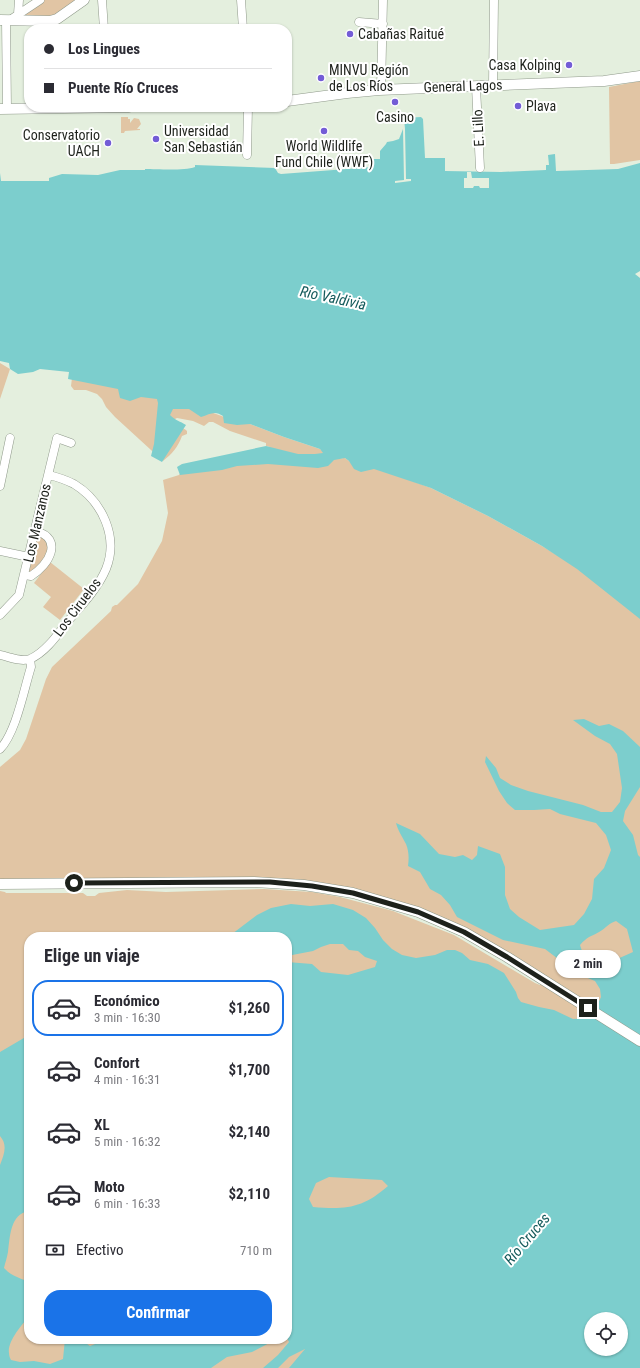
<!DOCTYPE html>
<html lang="es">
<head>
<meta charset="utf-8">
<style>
  body { margin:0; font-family:"Roboto Condensed",sans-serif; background:#f2f2f3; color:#2b2b33; height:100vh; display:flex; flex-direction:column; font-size:15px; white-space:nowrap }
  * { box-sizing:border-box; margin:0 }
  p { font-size:13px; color:#7c7c81 }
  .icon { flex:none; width:22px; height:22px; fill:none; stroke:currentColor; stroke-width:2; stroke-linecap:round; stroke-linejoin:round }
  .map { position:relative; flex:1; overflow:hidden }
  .drawer { position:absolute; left:24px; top:932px; width:268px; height:412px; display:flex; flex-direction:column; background:#fff; border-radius:16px; box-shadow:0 1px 3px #0004 }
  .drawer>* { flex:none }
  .top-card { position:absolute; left:24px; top:24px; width:268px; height:88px; border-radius:16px; box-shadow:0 1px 3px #0004; display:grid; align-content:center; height:88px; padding:0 20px; background:#fff }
  .fabs { position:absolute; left:584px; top:1312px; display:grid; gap:8px }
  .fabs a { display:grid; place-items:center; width:44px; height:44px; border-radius:50%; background:#fff; box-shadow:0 1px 3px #0004; font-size:20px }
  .end { position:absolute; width:18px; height:18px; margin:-9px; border:5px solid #1d211b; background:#fff; box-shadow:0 0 0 2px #fff }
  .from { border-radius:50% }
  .bubble { position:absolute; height:28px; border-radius:14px; background:#fff; box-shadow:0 1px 3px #0004; font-size:13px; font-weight:700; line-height:28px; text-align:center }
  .top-card b { display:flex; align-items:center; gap:14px; height:38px; font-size:15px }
  .top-card b+b { border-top:1px solid #e1e1e2 }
  .top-card i { width:10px; height:10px; background:#2b2b33 }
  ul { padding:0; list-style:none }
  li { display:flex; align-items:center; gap:12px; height:56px; margin:0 8px 6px; padding:0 12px; border:2px solid transparent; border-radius:16px }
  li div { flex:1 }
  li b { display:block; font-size:15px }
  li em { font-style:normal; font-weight:700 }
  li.active { border-color:#1a73e8 }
  li>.icon { width:36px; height:36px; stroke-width:1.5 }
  h2 { padding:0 20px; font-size:18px; line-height:48px }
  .pay { display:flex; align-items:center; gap:10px; height:44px; padding:0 20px; font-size:15px }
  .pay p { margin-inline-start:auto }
  .primary-button { display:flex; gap:8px; margin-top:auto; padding:8px 20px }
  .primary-button a { flex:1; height:46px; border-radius:16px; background:#1a73e8; color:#fff; font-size:16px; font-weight:700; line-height:46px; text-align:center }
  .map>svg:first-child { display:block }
</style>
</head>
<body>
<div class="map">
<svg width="640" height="1368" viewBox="0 0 640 1368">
  <rect width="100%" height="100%" fill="#e4efde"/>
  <path fill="#e1c5a4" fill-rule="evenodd" d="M42 0H76L52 17 19 15Z
    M640 81V160L614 164H610L609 87Z
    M121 117H128V119H130V123L134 118 139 119 141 124 137 129H140V130L125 131 124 133H121Z
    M0 363 10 369 0 399Z
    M72 378 149 390 244 424H250L284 437 320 449C326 455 336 459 345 458L349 461 391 473 431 488 488 516 542 546 588 574 640 617V1006L295 1368H0V891L5 892 6 893H83L87 896H95L99 893 127 890 166 892 264 889 312 892 340 897 393 911 454 935 535 983 540 985 544 979 419 912 307 885 0 886V767L20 750 26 739 46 679 52 667 111 611 112 607 115 605H117L138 584 162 541 168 513 163 480 179 475 181 472 270 447 266 446V443L230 431 213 422H209L204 426 193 421 177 418 175 419C175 426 183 427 187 431V434L182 436C178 447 172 454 163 461L115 417 106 407 102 399 97 394 86 390H74L71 386ZM29 937H287V1339H29Z
    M37 534 47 539 50 553 32 574 28 573Z
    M50 562 84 589 60 620 43 607 51 597 34 583Z"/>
  <path fill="#7ccecd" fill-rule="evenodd" d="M421 117 423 119 425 158H445V171L501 172 546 170V165H549L548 155 555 154 556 171 618 169 640 163V271L635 274 640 278V619L577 569 542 546 488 516 431 488 374 469 361 472 354 469 349 461 345 458 334 460 328 466 318 468 268 464 237 466 222 470 180 475 177 467 182 464 266 446 298 454H315L323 453 320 449 284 437 250 424 237 425 224 423 223 416C215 410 210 414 201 417L189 409H173L170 415C176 421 180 421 186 425L162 462 151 456 154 444 158 403 157 399 141 397 130 401 120 398 118 389 68 379 69 372 40 369 33 372 18 374 10 369 9 363 0 361V173L1 181H49V178L62 174 98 175 120 170H145V169C157 169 184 171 195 167V165L275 168 278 173 281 174 373 167V159H380V151L386 144 387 142 393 141 399 139 403 129H405L404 118Z
    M584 719 599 726 609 724 623 731 640 747V787L625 811 623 821 633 835 638 855 640 857V1368H289L305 1349 289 1357 278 1368H263L278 1355 289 1342 287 1338V962L312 964 321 972 348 975 375 967 377 961 365 957 358 951 349 950 343 944H330L321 947 313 951 287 956V937H228L257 915 271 908 291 904 310 906 333 904 353 910 366 918 375 928 383 940 392 949 402 955 416 958 435 955 447 950H455L462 953 470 960 488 964 504 973 516 992 518 998 521 1002 539 1007 554 1010 573 1019 587 1018 595 1010 601 997 600 989 595 981 583 976 570 968 545 949 503 940 457 917 450 905 441 895 430 889 420 872 408 866C409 859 409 851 406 844 402 836 398 831 396 823L420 834 439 854 455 857 463 855 472 860 477 855 478 846 500 854 505 867V895L510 909 519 917 540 930 574 925 584 914 592 899 594 879 604 868 611 850 606 835 596 823 560 814 550 809 534 810H515L507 803 499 791 485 762 486 756 496 768 500 778 511 785 528 791 583 805 601 812H612L620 802 622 788 617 754 610 744 595 736 573 720ZM616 921 627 929 633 952 606 964 599 962 582 951 580 945C588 936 590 937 599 932 606 928 609 923 616 921ZM329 1177 382 1180 388 1186C363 1208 346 1210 313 1207L309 1199 316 1183ZM591 1319H621V1349H591Z
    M29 1035V1211C10 1214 10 1237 8 1252 7 1258 5 1263 4 1268 10 1275 19 1278 27 1281H29V1317C22 1324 7 1342 9 1353 9 1356 10 1358 11 1360L20 1362 34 1361 50 1364 63 1359 65 1339H80L90 1346 108 1339H277L252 1352 227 1357 211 1368H0V1165C4 1155 8 1145 0 1136V1052Z"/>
  <path fill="#e4efde" d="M403 129H405L406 179H411V181L395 183V181L404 180Z
    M467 172H471L472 178H489V188H480L479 186H474L473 188H464V178H467Z"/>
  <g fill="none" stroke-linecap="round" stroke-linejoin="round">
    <g stroke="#8f998a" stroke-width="9">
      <path id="minor" d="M102 0 104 29
        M241 0 243 29
        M18 14 19 0
        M6 20 7 109
        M10 20 40 0
        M359 22 383 24
        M493 85 494 0
        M476 87 480 168
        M381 90 383 0
        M247 155 248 107
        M0 486 10 438
        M0 551 29 557
        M25 575 31 576C49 565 64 539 36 531
        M0 615 19 595 57 438 71 443
        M0 655C10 657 20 662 30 659 46 652 58 634 68 621 82 605 98 588 106 569 119 537 102 501 74 484 66 480 57 477 49 475
        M0 749C16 733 24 689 31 667L30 659"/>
    </g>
    <g stroke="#8f998a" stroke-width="11">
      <path id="major" d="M0 20 50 21 57 19 84 0
        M287 101 347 93 379 90 604 81 640 76
        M0 109 129 107
        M0 884 254 882 304 885 353 893 418 912 464 932 507 957 640 1041"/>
    </g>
    <use href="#minor" stroke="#fff" stroke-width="8"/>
    <use href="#major" stroke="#fff" stroke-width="10"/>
  </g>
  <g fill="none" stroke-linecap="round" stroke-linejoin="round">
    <path stroke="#1d211b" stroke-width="5" d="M74 883 270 882 312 886 353 893 418 912 464 932 507 957 588 1008"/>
  </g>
  <g fill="#735cd6" stroke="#fff" stroke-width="1.5">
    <circle cx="350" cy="34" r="4"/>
    <circle cx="569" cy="65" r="4"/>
    <circle cx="321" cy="78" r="4"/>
    <circle cx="395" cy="102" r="4"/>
    <circle cx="518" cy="106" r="4"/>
    <circle cx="324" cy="131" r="4"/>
    <circle cx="156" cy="139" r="4"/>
    <circle cx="108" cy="143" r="4"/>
  </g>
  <g text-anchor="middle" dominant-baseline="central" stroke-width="4" stroke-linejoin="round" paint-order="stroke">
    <g font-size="14" fill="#1d211b" stroke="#fff" text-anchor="start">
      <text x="358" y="34">Cabañas Raitué</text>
      <text x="561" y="65" text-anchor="end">Casa Kolping</text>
      <text x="329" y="70">MINVU Región<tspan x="329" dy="16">de Los Ríos</tspan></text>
      <text x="526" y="106">Plava</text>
      <text x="395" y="117" text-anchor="middle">Casino</text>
      <text x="164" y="131">Universidad<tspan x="164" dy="16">San Sebastián</tspan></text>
      <text x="100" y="135" text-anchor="end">Conservatorio<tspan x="100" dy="16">UACH</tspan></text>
      <text x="324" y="146" text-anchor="middle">World Wildlife<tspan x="324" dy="16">Fund Chile (WWF)</tspan></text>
    </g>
    <g font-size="14" fill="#1d211b" stroke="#fff">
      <text transform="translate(463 86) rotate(-2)">General Lagos</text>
      <text transform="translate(478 128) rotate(-93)">E. Lillo</text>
      <text transform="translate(37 523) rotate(-77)">Los Manzanos</text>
      <text transform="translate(77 607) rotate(-53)">Los Ciruelos</text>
    </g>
    <g font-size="15" font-style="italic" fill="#155b5c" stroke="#fff">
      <text transform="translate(333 298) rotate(12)">Río Valdivia</text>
      <text transform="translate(527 1239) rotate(-50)">Río Cruces</text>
    </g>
  </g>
</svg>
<div class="fabs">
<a><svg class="icon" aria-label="locate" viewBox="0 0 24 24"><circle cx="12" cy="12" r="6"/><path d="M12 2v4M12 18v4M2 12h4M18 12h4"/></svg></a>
</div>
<i class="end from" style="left:74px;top:883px"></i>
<i class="end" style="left:588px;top:1008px"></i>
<div class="bubble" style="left:555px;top:950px;width:66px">2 min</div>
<div class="top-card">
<b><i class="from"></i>Los Lingues</b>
<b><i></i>Puente Río Cruces</b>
</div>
<section class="drawer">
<h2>Elige un viaje</h2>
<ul>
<li class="active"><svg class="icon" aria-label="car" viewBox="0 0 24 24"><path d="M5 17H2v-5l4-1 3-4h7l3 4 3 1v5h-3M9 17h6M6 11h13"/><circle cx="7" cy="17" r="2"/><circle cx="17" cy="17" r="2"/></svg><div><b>Económico</b><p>3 min · 16:30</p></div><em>$1,260</em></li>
<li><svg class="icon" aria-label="car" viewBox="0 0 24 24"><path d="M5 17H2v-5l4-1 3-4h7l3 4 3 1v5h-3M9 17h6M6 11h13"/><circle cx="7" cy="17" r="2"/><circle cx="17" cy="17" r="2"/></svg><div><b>Confort</b><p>4 min · 16:31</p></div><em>$1,700</em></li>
<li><svg class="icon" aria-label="car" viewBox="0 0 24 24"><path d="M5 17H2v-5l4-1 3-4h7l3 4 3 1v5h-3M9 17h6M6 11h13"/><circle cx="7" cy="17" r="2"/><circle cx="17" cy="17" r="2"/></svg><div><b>XL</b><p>5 min · 16:32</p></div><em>$2,140</em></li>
<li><svg class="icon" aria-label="car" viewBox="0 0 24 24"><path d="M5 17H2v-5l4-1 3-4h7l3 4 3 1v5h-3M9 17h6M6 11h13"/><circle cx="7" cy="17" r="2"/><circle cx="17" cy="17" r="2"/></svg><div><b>Moto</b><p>6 min · 16:33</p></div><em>$2,110</em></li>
</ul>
<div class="pay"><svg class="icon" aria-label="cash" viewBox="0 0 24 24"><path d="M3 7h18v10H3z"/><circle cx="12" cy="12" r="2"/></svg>Efectivo<p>710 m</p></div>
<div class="primary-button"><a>Confirmar</a></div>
</section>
</div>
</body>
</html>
